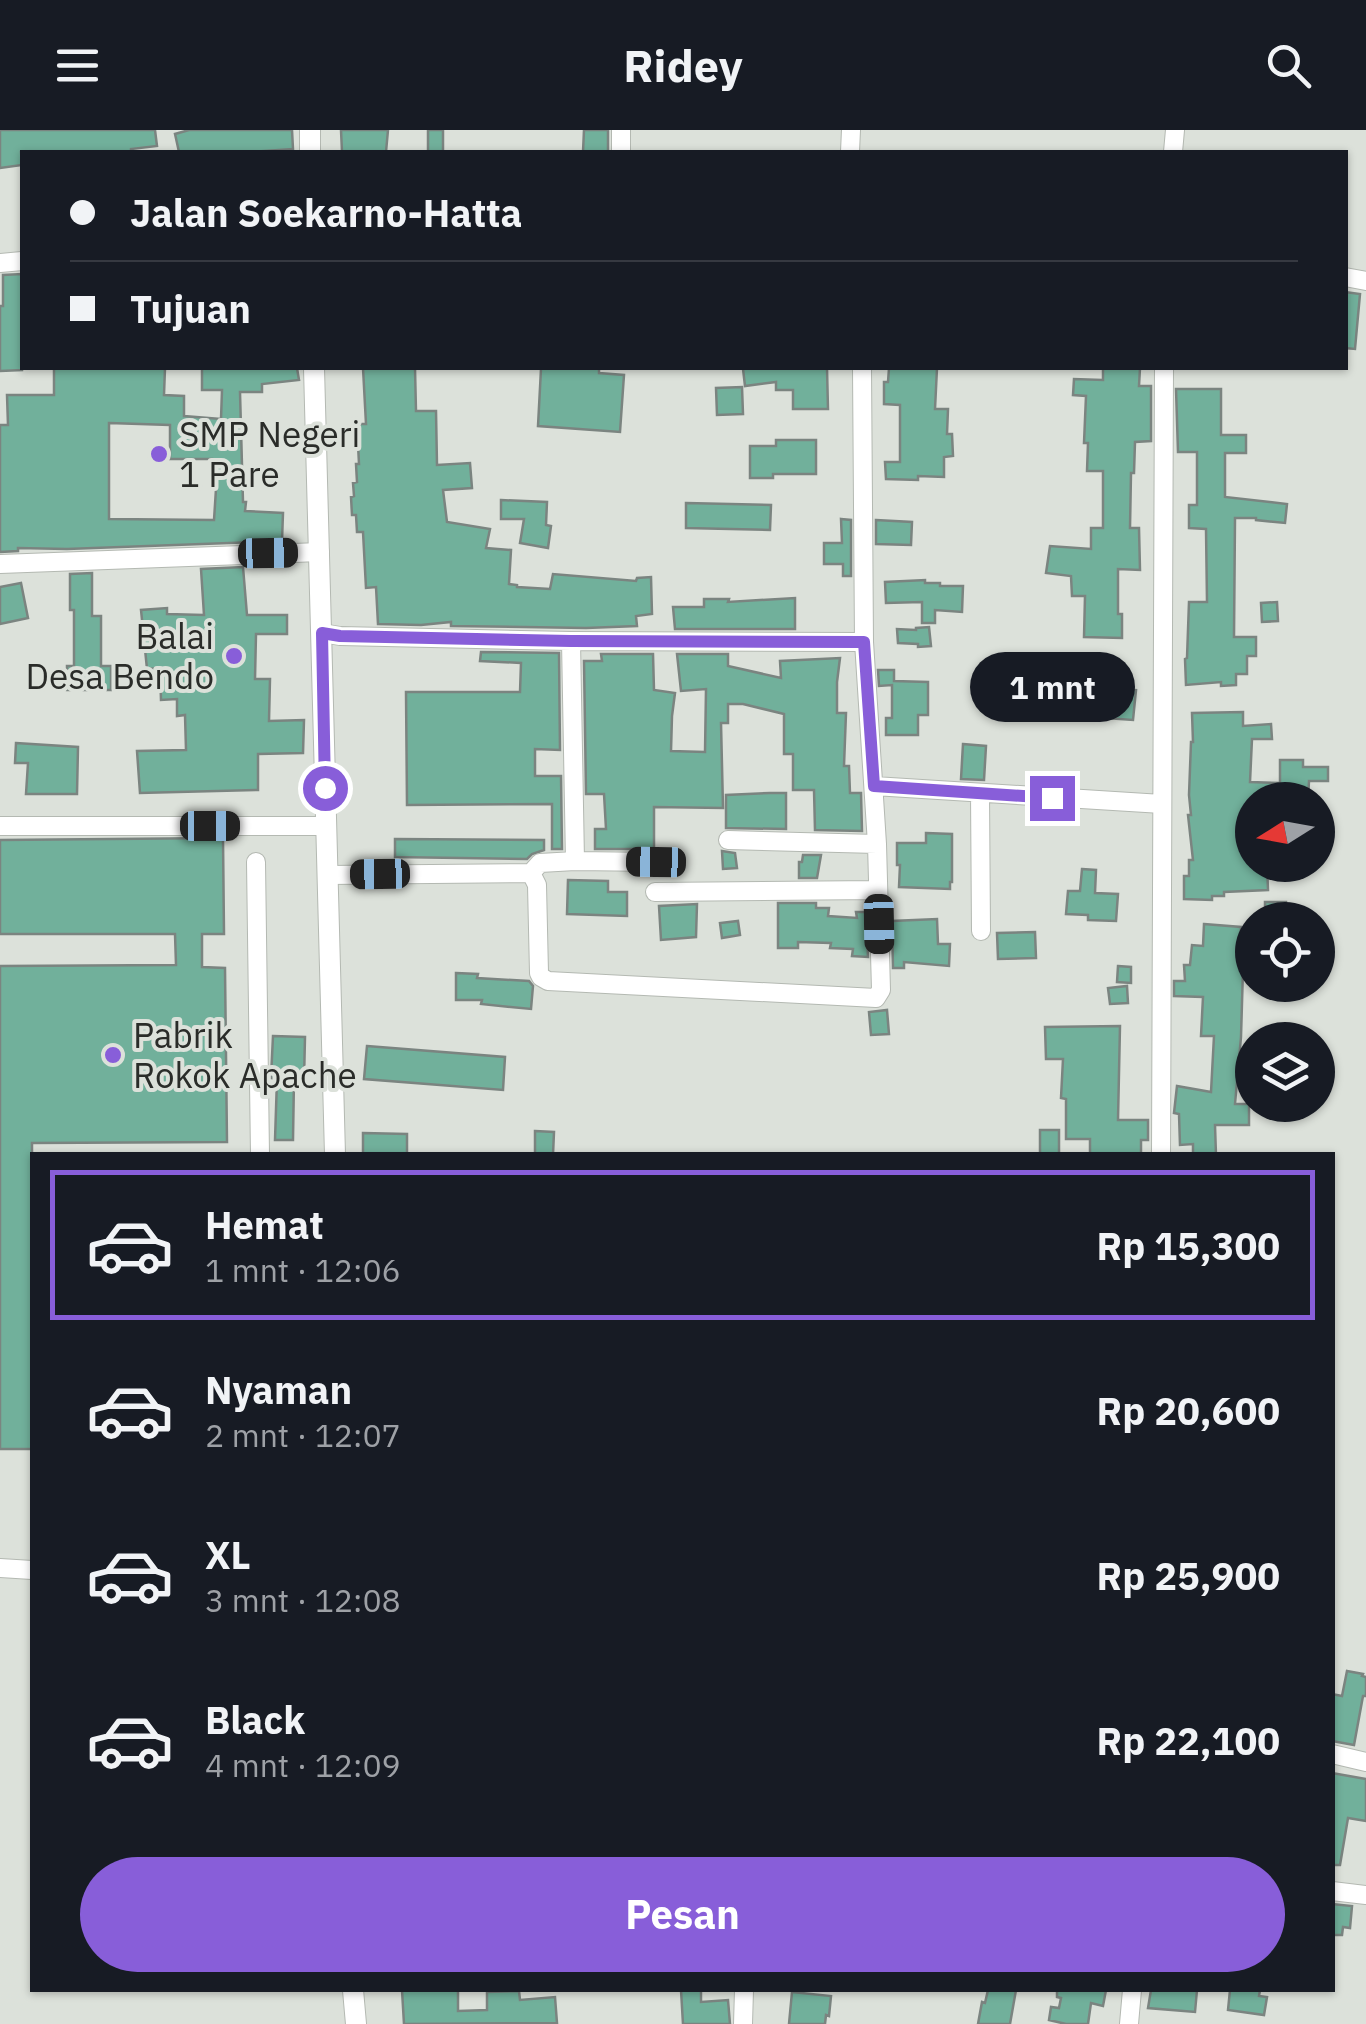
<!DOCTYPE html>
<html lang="id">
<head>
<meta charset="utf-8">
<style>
  body { margin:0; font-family:"IBM Plex Sans",sans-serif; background:#20242c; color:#f1f3f6; height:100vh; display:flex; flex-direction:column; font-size:38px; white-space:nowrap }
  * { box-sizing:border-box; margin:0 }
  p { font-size:32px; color:#9ea1a6 }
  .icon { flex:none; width:55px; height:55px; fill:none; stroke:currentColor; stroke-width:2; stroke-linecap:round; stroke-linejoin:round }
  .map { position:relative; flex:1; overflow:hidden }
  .panel { position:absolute; left:30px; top:1022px; width:1305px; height:840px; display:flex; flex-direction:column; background:#171b24; border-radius:0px; box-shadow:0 2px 8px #0004 }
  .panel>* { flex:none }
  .banner { position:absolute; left:20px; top:20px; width:1328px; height:220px; border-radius:0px; box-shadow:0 2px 8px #0004; display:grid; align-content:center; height:220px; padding:0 50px; background:#171b24 }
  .needle { width:65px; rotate:259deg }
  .controls { position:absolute; left:1235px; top:652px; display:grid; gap:20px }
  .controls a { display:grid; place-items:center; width:100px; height:100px; border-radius:50%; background:#171b24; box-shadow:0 2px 8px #0004; font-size:50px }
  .end { position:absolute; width:45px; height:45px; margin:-22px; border:12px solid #885ed9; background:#fff; box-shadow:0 0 0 5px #fff }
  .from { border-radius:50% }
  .bubble { position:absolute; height:70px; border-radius:35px; background:#171b24; box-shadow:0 2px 8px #0004; font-size:32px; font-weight:800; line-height:70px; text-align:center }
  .car { position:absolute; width:30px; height:60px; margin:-30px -15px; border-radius:12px; box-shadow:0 0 8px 2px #0007; background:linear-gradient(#222 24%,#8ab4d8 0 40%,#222 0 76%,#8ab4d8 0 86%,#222 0) }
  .banner b { display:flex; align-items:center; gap:35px; height:95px; font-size:38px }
  .banner b+b { border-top:2px solid #363941 }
  .banner i { width:25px; height:25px; background:#f1f3f6 }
  ul { padding:18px 0 0; list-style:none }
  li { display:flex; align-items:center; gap:30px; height:150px; margin:0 20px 15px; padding:0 30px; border:5px solid transparent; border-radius:0px }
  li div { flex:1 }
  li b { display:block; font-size:38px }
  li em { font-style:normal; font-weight:800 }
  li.selected { border-color:#885ed9 }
  li>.icon { width:90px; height:90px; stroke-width:1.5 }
  .cta { display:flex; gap:20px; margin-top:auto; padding:20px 50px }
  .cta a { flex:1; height:115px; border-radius:60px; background:#885ed9; color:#fff; font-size:40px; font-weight:800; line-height:115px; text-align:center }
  header { display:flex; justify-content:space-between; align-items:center; height:130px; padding:0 50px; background:#171b24; font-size:45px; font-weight:800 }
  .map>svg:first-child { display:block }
</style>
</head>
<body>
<header><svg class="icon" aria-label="menu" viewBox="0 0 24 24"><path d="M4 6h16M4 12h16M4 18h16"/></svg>Ridey<svg class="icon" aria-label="search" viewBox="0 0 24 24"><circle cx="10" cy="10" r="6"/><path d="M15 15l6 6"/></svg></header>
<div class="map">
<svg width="1366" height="1894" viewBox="0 0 1366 1894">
  <rect width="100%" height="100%" fill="#dce1da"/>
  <path fill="#71b09b" stroke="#7b8480" stroke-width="2.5" fill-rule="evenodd" d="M0 0H155L157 16 131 19V22H21L22 35 0 38Z
    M189 0H292L293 19 249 22H179L175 4Z
    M341 0H388L386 22H342Z
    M428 0H443V22H428Z
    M584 0H608V22H583Z
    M22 144V240L0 241V176H3V145Z
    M1345 162 1360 164 1355 219 1345 218Z
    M54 238H165L164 265 184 266V286L221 289 222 260H202V238H297L299 250 262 254V262H240L243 372H246L245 381 283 383 282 411 67 419 18 418V421L0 422V295H8L7 265H54ZM109 293 170 295V329H212V359H216L214 390 109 389Z
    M363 238H415L416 281H436L437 335 470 333 472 358 443 360 447 392 490 399 486 418 511 420 509 454 517 455V457L550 459 553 444 636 451 637 448 651 447 652 484 636 486 637 496 586 498 451 496V492L421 495 378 494 376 457 366 458 363 402H357L356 385H352L351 367 354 366 353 353 357 352 356 334H359L357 294H366Z
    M545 238H599V243L624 245 620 302 538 296 541 239Z
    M755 238H827L828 279H793V260H776V252L745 256 743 239Z
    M889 238H937L935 279H948L947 304H952L953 326 944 327V347L918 346V350L886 349 885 332H900V275L884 274V252H888Z
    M1103 238H1140L1139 256H1151V311L1135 312 1134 343H1131L1130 398H1139L1140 440 1118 439V484H1122V508L1084 507 1085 466H1072L1071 446 1046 443 1050 416 1091 419V398H1103V341H1087L1088 313H1084L1086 266 1073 265 1074 249 1103 250Z
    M742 257 743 284 717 285 716 258Z
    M1176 259H1221V305H1246V323H1225V367L1287 374 1285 393 1256 390V388H1235L1234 507H1256V526H1247V544H1236V555L1221 556V552L1186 555 1185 529 1187 528 1189 472H1207L1206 399 1189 398V375H1197V322H1178Z
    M776 310H816V344H773V348H750V316H776Z
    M501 370 547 372 546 395 551 396 548 418 520 413 524 389H501Z
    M686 373 771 375 770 400 686 398Z
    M841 389 851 390V446H843V434H824V413H842Z
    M876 390 912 392 911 415 876 414Z
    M243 437 247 485H287V504H256L255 549H270L269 591 304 590 303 623 258 624V660L140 663 137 621 186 620 185 585 177 586V569L161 570 160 538 147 539 141 480 167 478V484L204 485 201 439Z
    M92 443V486H101V536H111V560H67V536H74V480H70V444Z
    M925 450V453H940V456H963L962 482 935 480V493H922V472L886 473 885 452Z
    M21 453 28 488 0 494V457Z
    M795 468V499H675L673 477H704V469H729L728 472Z
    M1277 472 1278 491 1262 492 1261 473Z
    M929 497 931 516 918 517V514L898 513 897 499 916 500V498Z
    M481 522 559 523 560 620 535 619V646H561L562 719H552V674L407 675 406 562H520L521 533 480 531Z
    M601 524H653L654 560 675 563 672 586 671 621 705 622 706 559 681 561 677 524H728V536L781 548 780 531 840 528 837 552V583H846L844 636H849L850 663H861L862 701 815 700 814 660H793V624H784V584L743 574H728V593H721L723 678 654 677V719H595V699H606L604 664H586L584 531H602Z
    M878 540H894V551L928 552V585H918V605H886V588H892V555L879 556Z
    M1075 548 1096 551 1095 556 1136 560 1133 590 1091 587 1090 590 1069 587Z
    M1243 582V596L1271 594 1272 609H1252L1250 652 1280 653V630H1303V637H1328V651H1309L1308 670H1252V735H1267L1268 760 1224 762V766H1212V770L1184 769V746H1189V730H1193L1188 685H1191L1189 665 1191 612H1193L1192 583Z
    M16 613 78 617 77 664H26L28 633H15Z
    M963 614 986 616 984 650 961 649Z
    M770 663H786V699L726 698V665Z
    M926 703 952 704V752H950V759L899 757 900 735H897V713H926Z
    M223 708 224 804H202V837L225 838 227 1012 32 1013V1319H0V836L176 835 175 804H0V710Z
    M395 709 544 710V720L532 724 527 729 395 727Z
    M722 721 735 723 737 738 723 739Z
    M803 725H821L817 748H799V732H802Z
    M1082 739 1096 740 1095 763 1118 764 1116 791 1088 790V785L1066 784 1068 761H1080Z
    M568 750 608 751V762H627V786L567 784Z
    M1265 772H1286V790H1265Z
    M778 773H816V778H829L828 786 857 788 856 782H866L868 827 852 826 853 819 830 818 831 813 798 812V818H778Z
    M697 774 696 807 661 810 659 776Z
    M937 789 938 814H950L949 836 904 832V838H893L892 791Z
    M738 791 740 805 722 808 720 793Z
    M1204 794 1241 797 1240 819 1252 820V840L1243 839 1241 907 1235 974H1249V995H1215L1216 1025H1193V1014L1180 1015 1179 984 1174 983 1177 956 1211 962 1214 906H1201L1203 867 1174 866V851H1185L1184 835H1190L1192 815 1203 816Z
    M1035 802 1036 828 998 829 997 803Z
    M1118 836 1131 837V853L1117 852Z
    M456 843 478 844 477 848 529 851 533 856 531 879 481 874 482 870H456Z
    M1127 856 1128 873 1110 874 1108 858Z
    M887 880 889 904 871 905 869 882Z
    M1120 896 1118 990H1148V1010H1141V1025H1090V1009H1066V969L1061 968 1063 929H1046L1045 897Z
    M273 906 305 907 304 950 294 949 293 1010H275L277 949 271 948Z
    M367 916 505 927 503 960 364 949Z
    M1040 1000H1059V1025H1040Z
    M535 1001 554 1002 553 1025H535Z
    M363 1003 407 1004V1025H363Z
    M1347 1541 1363 1544 1362 1546 1366 1547V1566H1363L1354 1615 1332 1611V1564L1342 1566Z
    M1332 1643 1366 1649V1691L1348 1688 1340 1735H1332Z
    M1332 1774 1352 1776 1350 1798 1343 1797 1342 1805H1332Z
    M402 1860H458V1881L487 1880V1862L519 1861 520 1870 555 1867 557 1893 404 1894Z
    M681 1860H701V1872L728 1870 730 1894H683Z
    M988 1860H1016L1010 1894H978L982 1872 985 1873Z
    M1057 1860H1106L1103 1876 1091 1873 1088 1894H1066L1049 1890 1051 1877 1059 1878 1061 1868 1057 1867Z
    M1151 1860H1197L1195 1882 1148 1878Z
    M1230 1860H1260L1259 1866 1267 1867 1264 1885 1228 1880Z
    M792 1862 831 1866 829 1886 826 1885 825 1894H789Z"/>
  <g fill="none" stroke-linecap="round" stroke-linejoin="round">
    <g stroke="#b4b9b2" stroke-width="20">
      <path id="minor" d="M621 0V22
        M850 22 851 0
        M1173 22 1175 0
        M0 133 22 131
        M1345 147 1366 151
        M0 434 320 422
        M322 503 340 506 571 511 864 512
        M874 656 1162 674
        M980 663 981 801
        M0 696H326
        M728 710 877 714
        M575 731 656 732
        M256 732 260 1025
        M531 743 540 733 575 731 571 511
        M327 745 531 743 537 755 539 843 541 847 548 851 876 868 881 860 877 714 864 512 862 238
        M655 762 878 760
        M1161 1025 1164 238
        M0 1438 32 1440
        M1332 1624 1366 1632
        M1332 1761 1366 1765
        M743 1894 744 1860
        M1129 1894 1132 1860"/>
    </g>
    <g stroke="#b4b9b2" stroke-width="22">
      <path id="major" d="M310 0V22
        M314 238 335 1025
        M353 1860 356 1894"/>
    </g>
    <use href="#minor" stroke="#fff" stroke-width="18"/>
    <use href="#major" stroke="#fff" stroke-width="20"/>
  </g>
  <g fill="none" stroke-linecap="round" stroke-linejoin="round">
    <path stroke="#885ed9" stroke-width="12" d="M325 658 322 503 340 506 571 511 864 512 874 656 1052 668"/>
  </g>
  <g fill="#885ed9" stroke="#dce1da" stroke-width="4">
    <circle cx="159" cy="324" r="10"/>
    <circle cx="234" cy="526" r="10"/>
    <circle cx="113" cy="925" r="10"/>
  </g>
  <g text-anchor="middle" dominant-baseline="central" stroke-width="8" stroke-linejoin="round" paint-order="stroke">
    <g font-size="35" fill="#2a2c29" stroke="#dce1da" text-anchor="start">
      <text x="179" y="304">SMP Negeri<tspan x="179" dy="40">1 Pare</tspan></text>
      <text x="214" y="506" text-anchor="end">Balai<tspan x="214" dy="40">Desa Bendo</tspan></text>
      <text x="133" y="905">Pabrik<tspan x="133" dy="40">Rokok Apache</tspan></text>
    </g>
  </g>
</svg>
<div class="controls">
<a><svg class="needle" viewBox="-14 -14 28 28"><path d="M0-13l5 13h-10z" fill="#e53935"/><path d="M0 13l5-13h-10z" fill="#9ea1a6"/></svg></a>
<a><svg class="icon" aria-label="locate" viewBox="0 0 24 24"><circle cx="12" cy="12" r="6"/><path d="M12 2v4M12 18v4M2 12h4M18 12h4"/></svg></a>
<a><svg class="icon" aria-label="layers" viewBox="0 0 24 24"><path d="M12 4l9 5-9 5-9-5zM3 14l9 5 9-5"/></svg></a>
</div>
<i class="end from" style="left:325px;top:658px"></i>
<i class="end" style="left:1052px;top:668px"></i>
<div class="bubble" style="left:970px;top:522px;width:165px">1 mnt</div>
<i class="car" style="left:268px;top:423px;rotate:89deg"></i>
<i class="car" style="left:210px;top:696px;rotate:90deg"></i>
<i class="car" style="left:656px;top:732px;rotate:271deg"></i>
<i class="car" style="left:380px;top:744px;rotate:269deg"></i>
<i class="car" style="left:879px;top:794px;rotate:179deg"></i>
<div class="banner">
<b><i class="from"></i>Jalan Soekarno-Hatta</b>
<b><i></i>Tujuan</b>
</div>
<section class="panel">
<ul>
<li class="selected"><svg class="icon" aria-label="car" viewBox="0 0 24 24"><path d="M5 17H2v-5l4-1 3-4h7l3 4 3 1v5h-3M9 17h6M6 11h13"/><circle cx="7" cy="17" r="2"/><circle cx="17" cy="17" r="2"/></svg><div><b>Hemat</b><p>1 mnt · 12:06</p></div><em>Rp 15,300</em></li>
<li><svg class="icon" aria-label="car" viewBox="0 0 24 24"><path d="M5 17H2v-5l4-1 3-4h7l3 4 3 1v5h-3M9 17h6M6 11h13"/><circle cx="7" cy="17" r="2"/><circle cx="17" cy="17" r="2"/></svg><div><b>Nyaman</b><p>2 mnt · 12:07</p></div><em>Rp 20,600</em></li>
<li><svg class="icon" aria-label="car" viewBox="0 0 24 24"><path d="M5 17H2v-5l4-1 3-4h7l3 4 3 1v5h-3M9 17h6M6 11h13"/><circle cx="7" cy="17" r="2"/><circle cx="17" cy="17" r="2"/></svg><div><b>XL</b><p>3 mnt · 12:08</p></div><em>Rp 25,900</em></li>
<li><svg class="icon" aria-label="car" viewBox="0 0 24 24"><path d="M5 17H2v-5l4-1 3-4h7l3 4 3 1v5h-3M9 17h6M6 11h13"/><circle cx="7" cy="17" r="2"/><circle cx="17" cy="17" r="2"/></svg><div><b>Black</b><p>4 mnt · 12:09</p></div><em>Rp 22,100</em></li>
</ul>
<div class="cta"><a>Pesan</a></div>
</section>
</div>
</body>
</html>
